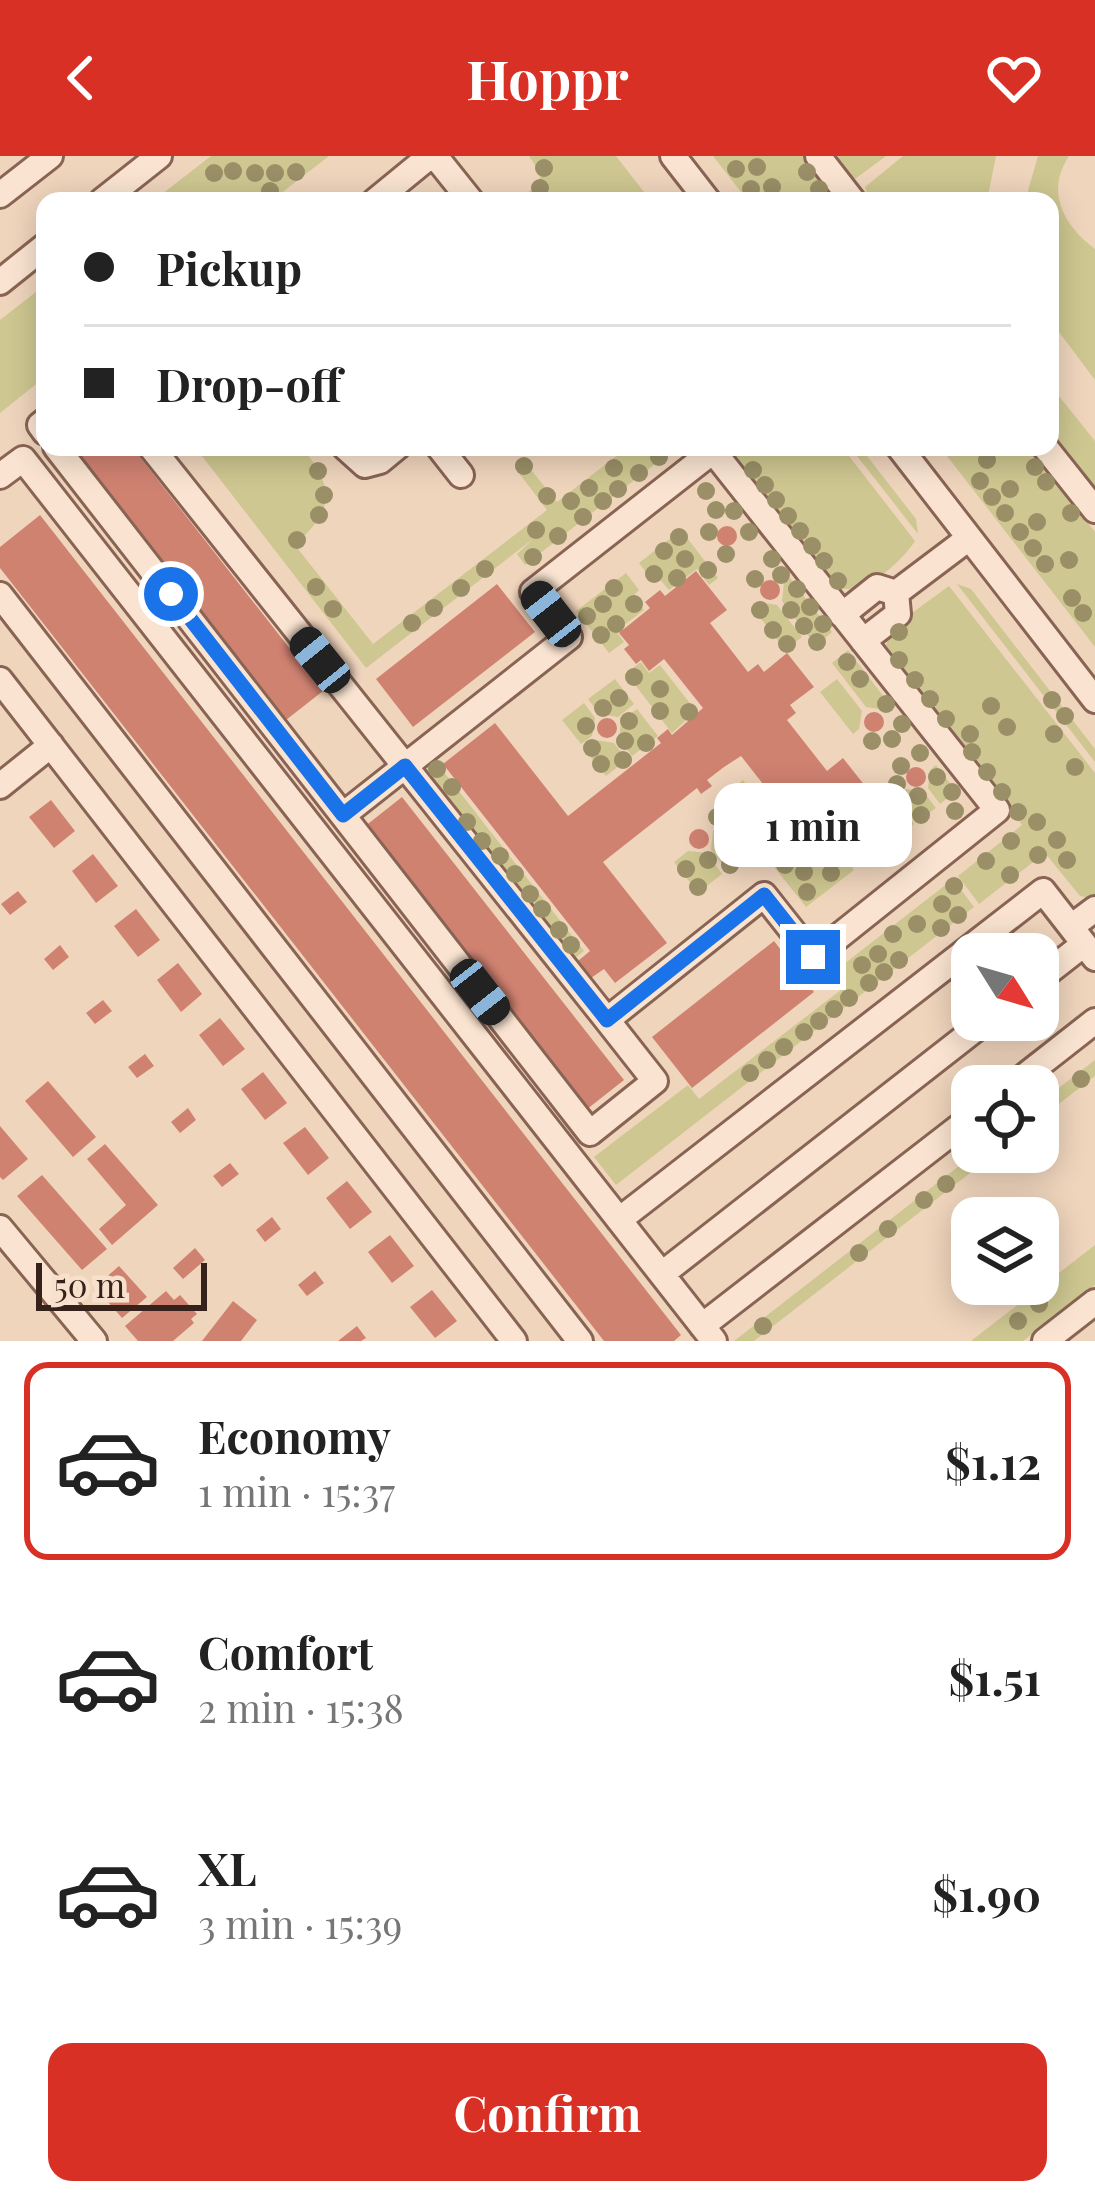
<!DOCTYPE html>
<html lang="en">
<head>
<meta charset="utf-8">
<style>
  body { margin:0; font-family:"Playfair Display",serif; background:#f2f2f2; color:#222; height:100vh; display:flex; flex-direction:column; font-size:45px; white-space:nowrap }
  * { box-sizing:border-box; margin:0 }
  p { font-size:39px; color:#767676 }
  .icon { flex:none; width:66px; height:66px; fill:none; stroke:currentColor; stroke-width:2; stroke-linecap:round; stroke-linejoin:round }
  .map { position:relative; height:1185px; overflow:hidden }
  .side { display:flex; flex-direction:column; background:#fff; flex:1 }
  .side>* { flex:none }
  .top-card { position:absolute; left:36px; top:36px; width:1023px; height:264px; border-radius:24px; box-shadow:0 6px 30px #0003; display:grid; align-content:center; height:264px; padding:0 48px; background:#fff }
  .needle { width:78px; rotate:127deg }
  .controls { position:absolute; left:951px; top:777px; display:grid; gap:24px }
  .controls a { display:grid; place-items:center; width:108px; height:108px; border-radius:24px; background:#fff; box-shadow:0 6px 30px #0003; font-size:60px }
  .scale { position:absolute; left:36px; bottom:30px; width:171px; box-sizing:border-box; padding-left:12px; border:6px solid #37221b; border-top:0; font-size:33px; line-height:42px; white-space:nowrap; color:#37221b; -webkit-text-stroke:9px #f7e1cd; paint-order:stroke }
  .end { position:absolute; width:54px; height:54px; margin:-27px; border:15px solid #1a73e8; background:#fff; box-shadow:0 0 0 6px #fff }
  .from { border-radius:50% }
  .bubble { position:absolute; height:84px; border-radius:24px; background:#fff; box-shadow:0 6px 30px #0003; font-size:39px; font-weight:700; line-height:84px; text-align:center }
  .car { position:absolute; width:36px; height:72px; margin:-36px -18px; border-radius:15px; box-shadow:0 0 9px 3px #0007; background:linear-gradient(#222 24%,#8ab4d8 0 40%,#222 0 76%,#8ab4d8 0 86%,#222 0) }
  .top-card b { display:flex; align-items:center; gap:42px; height:114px; font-size:45px }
  .top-card b+b { border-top:3px solid #e0e0e0 }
  .top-card i { width:30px; height:30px; background:#222 }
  ul { padding:21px 0 0; list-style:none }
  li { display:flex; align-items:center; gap:36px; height:198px; margin:0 24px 18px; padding:0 24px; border:6px solid transparent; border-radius:24px }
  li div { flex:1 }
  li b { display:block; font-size:45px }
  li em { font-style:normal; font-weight:700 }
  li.active { border-color:#d93025 }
  li>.icon { width:108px; height:108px; stroke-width:1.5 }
  .action { display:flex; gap:24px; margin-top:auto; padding:24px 48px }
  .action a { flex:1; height:138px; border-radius:24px; background:#d93025; color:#fff; font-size:48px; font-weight:700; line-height:138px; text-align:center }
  header { display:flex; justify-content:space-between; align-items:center; height:156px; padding:0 48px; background:#d93025; color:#fff; font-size:54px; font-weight:700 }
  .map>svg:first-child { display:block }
</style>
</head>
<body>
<header><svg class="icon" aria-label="back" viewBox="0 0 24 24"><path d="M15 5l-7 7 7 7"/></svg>Hoppr<svg class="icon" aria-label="heart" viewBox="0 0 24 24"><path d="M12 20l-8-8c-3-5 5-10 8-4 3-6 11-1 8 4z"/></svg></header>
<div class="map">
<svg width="1095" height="1185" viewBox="0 0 1095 1185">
  <rect width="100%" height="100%" fill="#f0d5bd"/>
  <path fill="#cec791" d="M211 0H329L271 45H153Z
    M529 0H616L651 45H533L527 37 538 29 541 18Z
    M713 0H803L838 45H748Z
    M838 0H886L855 23 839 7Z
    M903 0H996L987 45H869L865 31Z
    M1038 0H1069C1045 36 1064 70 1095 93V224L1050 164V45H1025Z
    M45 129V221L0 257V164Z
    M1050 229 1095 285V335L1050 277Z
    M195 291H211L215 295 220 291H302C335 333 335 352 295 389L373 488 547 354 515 312 516 304 524 305 557 346 628 291H677L525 409 517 398 533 383 366 512Z
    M728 291H842L915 385C901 406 866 439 840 432Z
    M850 291H860L916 363 918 378Z
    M940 291H1029L1095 376V491Z
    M681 374 718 422 709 429 697 413 669 434 658 421 652 424 639 407Z
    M626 417 639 434 633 440 644 454 616 475 624 486 609 497 576 455Z
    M790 422 832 476 816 490 782 445 784 427Z
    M957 428 971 433 1095 593V606Z
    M949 430 1095 617V743L1080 740 1045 697 979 748 958 720 1022 669 886 489 894 470Z
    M759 446 777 449 802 481 785 494 752 451Z
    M848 494 890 549 885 554 866 551 832 507Z
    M641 506 649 517 660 509 696 555 672 577 626 517Z
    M615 523 634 548 618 561 599 558 588 543Z
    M837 523 862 555 859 573 853 578 820 536Z
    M584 547 595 562 592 580 581 588 562 564Z
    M637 553 658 580 632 600 619 583 621 565Z
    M596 584 614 587 627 604 606 620 584 593Z
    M436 606 584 795 571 805 423 616Z
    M936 609 956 635 940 648 928 632 930 614Z
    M743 624 768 655 759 662 768 675 755 686 721 642Z
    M887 633 914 668 871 701 844 667Z
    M905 633 923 635 936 652 919 664 899 638Z
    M725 666 749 697 727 714 711 694 713 675Z
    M827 679 854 714 806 751 771 707 785 696 793 706Z
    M688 695 707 697 722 718 698 737 674 706Z
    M953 723 974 751 616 1029 594 1001 688 929 699 943 846 830 835 815Z
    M1095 904V920L1038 964V948Z
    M977 996H997L754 1185H734Z
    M1095 1089V1129L1023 1185H971Z"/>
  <path fill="#d08271" d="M73 291H132L323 535 286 564Z
    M40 359 681 1179 674 1185H604L0 412V391Z
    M717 380a10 10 0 1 1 20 0a10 10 0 1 1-20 0Z
    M696 415 727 454 710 467 748 516 758 508 764 516 787 497 814 531 790 549 796 557 787 564 827 615 843 602 873 640 841 665 846 671 831 682 826 677 795 701 788 692 783 695 771 681 776 677 766 664 781 651 741 600 724 611 707 624 712 630 701 638 697 632 603 706 667 787 615 827 604 813 591 822 578 805 590 795 443 608 495 567 568 660 661 587 657 582 668 573 672 579 703 552 664 503 649 515 641 504 636 508 624 493 629 489 619 477 650 452 645 446 660 434 665 440Z
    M760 434a10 10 0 1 1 20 0a10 10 0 1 1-20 0Z
    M497 428 535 476 413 571 376 523Z
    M864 566a10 10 0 1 1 20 0a10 10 0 1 1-20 0Z
    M597 572a10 10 0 1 1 20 0a10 10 0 1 1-20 0Z
    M906 621a10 10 0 1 1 20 0a10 10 0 1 1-20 0Z
    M402 641 624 924 586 954 364 671Z
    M51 644 75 675 54 692 29 661Z
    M689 683a10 10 0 1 1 20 0a10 10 0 1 1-20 0Z
    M93 698 118 730 96 747 72 715Z
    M18 735 27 746 10 759 1 748Z
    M136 753 160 784 138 801 114 770Z
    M774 785 814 836 692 932 652 881Z
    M60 789 69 801 53 814 44 803Z
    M178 807 202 838 181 856 157 824Z
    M103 844 112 855 95 868 86 857Z
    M220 862 245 893 223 910 199 879Z
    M145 898 154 910 137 922 128 911Z
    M263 916 287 947 265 964 241 933Z
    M48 925 96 981 73 1001 25 945Z
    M188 952 196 964 180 977 171 966Z
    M0 970 28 1003 3 1024 0 1021Z
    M305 971 329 1002 308 1019 283 987Z
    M105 988 158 1049 112 1089 99 1073 126 1049 87 1003Z
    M230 1007 239 1018 222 1031 213 1020Z
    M42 1019 107 1093 82 1114 17 1040Z
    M347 1025 372 1056 350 1073 326 1042Z
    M272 1061 281 1073 265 1086 256 1074Z
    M390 1079 414 1110 392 1127 368 1096Z
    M195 1092 205 1104 183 1123 173 1112Z
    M119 1110 147 1141 122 1162 95 1131Z
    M315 1115 324 1127 307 1140 298 1129Z
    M432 1134 457 1165 435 1182 410 1151Z
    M166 1135 174 1144 180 1139 197 1158 191 1163 194 1167 173 1185H138L125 1170Z
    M233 1145 257 1164 241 1185H202Z
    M357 1170 366 1182 361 1185H338Z"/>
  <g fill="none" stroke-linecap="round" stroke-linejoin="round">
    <g stroke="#896455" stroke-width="30">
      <path id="minor" d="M435 0 471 45
        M673 0 708 45
        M818 0 853 45
        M0 39 50 0
        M102 45 159 0
        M375 45 430 0
        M0 126 45 90
        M45 265 40 269 45 276
        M56 291 590 977 655 925 607 864
        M151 291 607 864 764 739 813 801 997 654 713 295 533 436 569 481 343 659
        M345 291 365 309 380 305 397 291
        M439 291 461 319
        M899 291 1095 544
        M1045 291 1095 354
        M0 320 23 303 714 1185
        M896 437 969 382
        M0 439 580 1185
        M842 459 877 431 896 437
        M863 485 898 458 896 437
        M0 524 514 1185
        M0 630 51 589
        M1095 753 1071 771 1095 802
        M1038 824 1084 788
        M1012 930 1095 865
        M619 1064 1043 735 1071 771
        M0 1072 94 1185
        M662 1118 987 864
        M702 1170 972 961
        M1045 1185 1095 1146"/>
    </g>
    <use href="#minor" stroke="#fae4d1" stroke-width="24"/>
  </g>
  <g fill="#9a8f67">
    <circle cx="757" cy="11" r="9"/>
    <circle cx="544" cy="12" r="9"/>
    <circle cx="736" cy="13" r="9"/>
    <circle cx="233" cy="15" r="9"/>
    <circle cx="296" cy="16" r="9"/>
    <circle cx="807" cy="16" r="9"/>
    <circle cx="214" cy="17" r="9"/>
    <circle cx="255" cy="17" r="9"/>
    <circle cx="275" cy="17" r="9"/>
    <circle cx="772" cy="31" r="9"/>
    <circle cx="540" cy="32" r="9"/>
    <circle cx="751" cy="33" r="9"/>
    <circle cx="819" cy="33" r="9"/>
    <circle cx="270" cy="35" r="9"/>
    <circle cx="659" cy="301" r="9"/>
    <circle cx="987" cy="304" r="9"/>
    <circle cx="524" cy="310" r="9"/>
    <circle cx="1035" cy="311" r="9"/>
    <circle cx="614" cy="312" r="9"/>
    <circle cx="753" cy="314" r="9"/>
    <circle cx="318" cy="315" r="9"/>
    <circle cx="639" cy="317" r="9"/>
    <circle cx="980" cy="325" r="9"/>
    <circle cx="1046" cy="326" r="9"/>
    <circle cx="765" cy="329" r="9"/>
    <circle cx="589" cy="332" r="9"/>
    <circle cx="618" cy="333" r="9"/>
    <circle cx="1010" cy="333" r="9"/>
    <circle cx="706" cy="335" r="9"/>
    <circle cx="324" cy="339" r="9"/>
    <circle cx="547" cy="340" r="9"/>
    <circle cx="992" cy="341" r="9"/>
    <circle cx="776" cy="344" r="9"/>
    <circle cx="571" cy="345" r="9"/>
    <circle cx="603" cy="345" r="9"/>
    <circle cx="716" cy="354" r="9"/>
    <circle cx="734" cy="355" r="9"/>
    <circle cx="1005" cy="357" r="9"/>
    <circle cx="1071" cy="357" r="9"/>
    <circle cx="319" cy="359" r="9"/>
    <circle cx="788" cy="360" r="9"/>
    <circle cx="583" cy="361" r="9"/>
    <circle cx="1037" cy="366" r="9"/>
    <circle cx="536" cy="374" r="9"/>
    <circle cx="800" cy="375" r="9"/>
    <circle cx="709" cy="376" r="9"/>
    <circle cx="749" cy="376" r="9"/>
    <circle cx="1020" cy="376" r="9"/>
    <circle cx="558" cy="380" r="9"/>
    <circle cx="679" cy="381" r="9"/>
    <circle cx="297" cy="384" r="9"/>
    <circle cx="812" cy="390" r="9"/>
    <circle cx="1033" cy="392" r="9"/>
    <circle cx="664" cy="395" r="9"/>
    <circle cx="726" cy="398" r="9"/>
    <circle cx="533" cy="401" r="9"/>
    <circle cx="685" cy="403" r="9"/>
    <circle cx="772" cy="403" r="9"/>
    <circle cx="1069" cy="404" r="9"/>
    <circle cx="824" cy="405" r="9"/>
    <circle cx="1045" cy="408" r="9"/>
    <circle cx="485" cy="413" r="9"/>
    <circle cx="708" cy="414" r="9"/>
    <circle cx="654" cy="418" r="9"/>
    <circle cx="781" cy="419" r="9"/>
    <circle cx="677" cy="422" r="9"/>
    <circle cx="755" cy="423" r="9"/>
    <circle cx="838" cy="425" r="9"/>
    <circle cx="316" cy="431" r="9"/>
    <circle cx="461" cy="432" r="9"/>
    <circle cx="614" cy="432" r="9"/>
    <circle cx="797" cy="433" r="9"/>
    <circle cx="1072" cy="442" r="9"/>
    <circle cx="603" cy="448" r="9"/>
    <circle cx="634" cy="448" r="9"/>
    <circle cx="810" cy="451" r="9"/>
    <circle cx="434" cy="452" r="9"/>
    <circle cx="333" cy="453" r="9"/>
    <circle cx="760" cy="454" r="9"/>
    <circle cx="791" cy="454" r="9"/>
    <circle cx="1083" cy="457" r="9"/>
    <circle cx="587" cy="460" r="9"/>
    <circle cx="412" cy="467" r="9"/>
    <circle cx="616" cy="468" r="9"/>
    <circle cx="823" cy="468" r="9"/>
    <circle cx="804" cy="470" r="9"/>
    <circle cx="773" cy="474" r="9"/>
    <circle cx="899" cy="476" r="9"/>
    <circle cx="601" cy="479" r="9"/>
    <circle cx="817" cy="486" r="9"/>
    <circle cx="787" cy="488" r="9"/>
    <circle cx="899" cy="504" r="9"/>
    <circle cx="847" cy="506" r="9"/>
    <circle cx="634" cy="521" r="9"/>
    <circle cx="860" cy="523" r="9"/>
    <circle cx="915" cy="524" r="9"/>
    <circle cx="660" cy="533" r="9"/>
    <circle cx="619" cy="542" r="9"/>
    <circle cx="930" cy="543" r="9"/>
    <circle cx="1052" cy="544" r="9"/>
    <circle cx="886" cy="548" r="9"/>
    <circle cx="991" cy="550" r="9"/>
    <circle cx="603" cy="552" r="9"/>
    <circle cx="660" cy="555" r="9"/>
    <circle cx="689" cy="556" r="9"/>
    <circle cx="1065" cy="560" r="9"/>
    <circle cx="946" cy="563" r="9"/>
    <circle cx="629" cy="565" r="9"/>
    <circle cx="902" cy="568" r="9"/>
    <circle cx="586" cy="570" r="9"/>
    <circle cx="1007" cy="571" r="9"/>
    <circle cx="970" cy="578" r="9"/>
    <circle cx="1054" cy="578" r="9"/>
    <circle cx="892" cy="583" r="9"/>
    <circle cx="625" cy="585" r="9"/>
    <circle cx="872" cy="585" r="9"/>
    <circle cx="646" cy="587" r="9"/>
    <circle cx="592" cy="592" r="9"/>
    <circle cx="972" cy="596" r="9"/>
    <circle cx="920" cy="597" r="9"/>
    <circle cx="623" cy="604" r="9"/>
    <circle cx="601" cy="608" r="9"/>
    <circle cx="901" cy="610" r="9"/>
    <circle cx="1075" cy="611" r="9"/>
    <circle cx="437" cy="613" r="9"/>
    <circle cx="987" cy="616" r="9"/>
    <circle cx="937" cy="621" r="9"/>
    <circle cx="897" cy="628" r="9"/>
    <circle cx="452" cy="631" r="9"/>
    <circle cx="952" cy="636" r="9"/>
    <circle cx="1002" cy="636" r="9"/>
    <circle cx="918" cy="640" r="9"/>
    <circle cx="955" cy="655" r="9"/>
    <circle cx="1018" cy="656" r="9"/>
    <circle cx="741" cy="657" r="9"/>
    <circle cx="891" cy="659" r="9"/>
    <circle cx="921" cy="659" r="9"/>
    <circle cx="717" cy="661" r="9"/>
    <circle cx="467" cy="666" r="9"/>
    <circle cx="1037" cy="666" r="9"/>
    <circle cx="753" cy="672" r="9"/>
    <circle cx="872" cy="673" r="9"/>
    <circle cx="894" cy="677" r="9"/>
    <circle cx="1057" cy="684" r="9"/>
    <circle cx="482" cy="685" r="9"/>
    <circle cx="1011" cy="685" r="9"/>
    <circle cx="723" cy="686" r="9"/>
    <circle cx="745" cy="696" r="9"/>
    <circle cx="828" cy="697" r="9"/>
    <circle cx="1038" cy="699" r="9"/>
    <circle cx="500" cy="700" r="9"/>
    <circle cx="708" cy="704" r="9"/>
    <circle cx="1067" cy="704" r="9"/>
    <circle cx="986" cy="705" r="9"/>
    <circle cx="730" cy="709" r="9"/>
    <circle cx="785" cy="709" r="9"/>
    <circle cx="686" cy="713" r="9"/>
    <circle cx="804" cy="716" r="9"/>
    <circle cx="831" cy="717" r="9"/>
    <circle cx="515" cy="718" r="9"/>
    <circle cx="1010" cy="719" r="9"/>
    <circle cx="954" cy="730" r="9"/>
    <circle cx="698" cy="731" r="9"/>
    <circle cx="807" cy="736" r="9"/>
    <circle cx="530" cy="738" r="9"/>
    <circle cx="942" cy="748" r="9"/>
    <circle cx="542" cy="753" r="9"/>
    <circle cx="958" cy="759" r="9"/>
    <circle cx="917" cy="768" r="9"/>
    <circle cx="941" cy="772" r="9"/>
    <circle cx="559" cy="774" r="9"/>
    <circle cx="893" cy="778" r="9"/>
    <circle cx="571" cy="789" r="9"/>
    <circle cx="878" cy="798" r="9"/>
    <circle cx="899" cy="804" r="9"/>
    <circle cx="862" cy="809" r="9"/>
    <circle cx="884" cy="816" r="9"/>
    <circle cx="869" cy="827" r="9"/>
    <circle cx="849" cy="842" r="9"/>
    <circle cx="834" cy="853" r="9"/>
    <circle cx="819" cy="865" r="9"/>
    <circle cx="804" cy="876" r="9"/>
    <circle cx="784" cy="891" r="9"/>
    <circle cx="767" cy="904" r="9"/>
    <circle cx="750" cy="917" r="9"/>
    <circle cx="1081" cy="923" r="9"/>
    <circle cx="946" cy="1028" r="9"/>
    <circle cx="924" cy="1044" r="9"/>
    <circle cx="888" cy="1073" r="9"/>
    <circle cx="859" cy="1097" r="9"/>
    <circle cx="1039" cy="1148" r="9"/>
    <circle cx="1018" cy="1165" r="9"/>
    <circle cx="763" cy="1170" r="9"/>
  </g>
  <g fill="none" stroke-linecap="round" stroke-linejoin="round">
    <path stroke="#1a73e8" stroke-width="15" d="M171 438 343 659 405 610 607 864 764 739 813 801"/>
  </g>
</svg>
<div class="controls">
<a><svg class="needle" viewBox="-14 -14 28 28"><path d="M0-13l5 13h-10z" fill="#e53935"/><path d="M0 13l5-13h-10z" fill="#767676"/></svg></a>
<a><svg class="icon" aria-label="locate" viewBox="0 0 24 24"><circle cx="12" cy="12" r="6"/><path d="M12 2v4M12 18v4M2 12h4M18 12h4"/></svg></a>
<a><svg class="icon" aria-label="layers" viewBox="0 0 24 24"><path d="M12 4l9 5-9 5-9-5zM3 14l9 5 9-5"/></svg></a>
</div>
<div class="scale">50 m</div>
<i class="end from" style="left:171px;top:438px"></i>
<i class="end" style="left:813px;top:801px"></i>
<div class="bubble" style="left:714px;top:627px;width:198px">1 min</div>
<i class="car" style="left:551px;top:458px;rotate:322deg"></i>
<i class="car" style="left:320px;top:504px;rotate:321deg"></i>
<i class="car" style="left:480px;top:836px;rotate:142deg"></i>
<div class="top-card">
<b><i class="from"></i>Pickup</b>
<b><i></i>Drop-off</b>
</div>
</div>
<section class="side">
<ul>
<li class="active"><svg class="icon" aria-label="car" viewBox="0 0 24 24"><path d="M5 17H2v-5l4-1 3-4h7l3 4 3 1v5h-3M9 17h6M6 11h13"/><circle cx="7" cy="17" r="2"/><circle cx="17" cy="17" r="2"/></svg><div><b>Economy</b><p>1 min · 15:37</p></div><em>$1.12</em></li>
<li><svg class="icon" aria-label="car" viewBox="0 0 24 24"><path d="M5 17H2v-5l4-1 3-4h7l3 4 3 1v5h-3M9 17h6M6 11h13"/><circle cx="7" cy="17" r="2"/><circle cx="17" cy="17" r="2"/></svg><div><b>Comfort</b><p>2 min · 15:38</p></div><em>$1.51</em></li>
<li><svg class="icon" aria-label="car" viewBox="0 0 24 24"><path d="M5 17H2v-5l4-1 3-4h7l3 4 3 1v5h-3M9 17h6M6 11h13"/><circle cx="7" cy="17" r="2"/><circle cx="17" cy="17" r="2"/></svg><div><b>XL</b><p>3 min · 15:39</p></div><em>$1.90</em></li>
</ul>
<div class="action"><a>Confirm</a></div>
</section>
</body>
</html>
